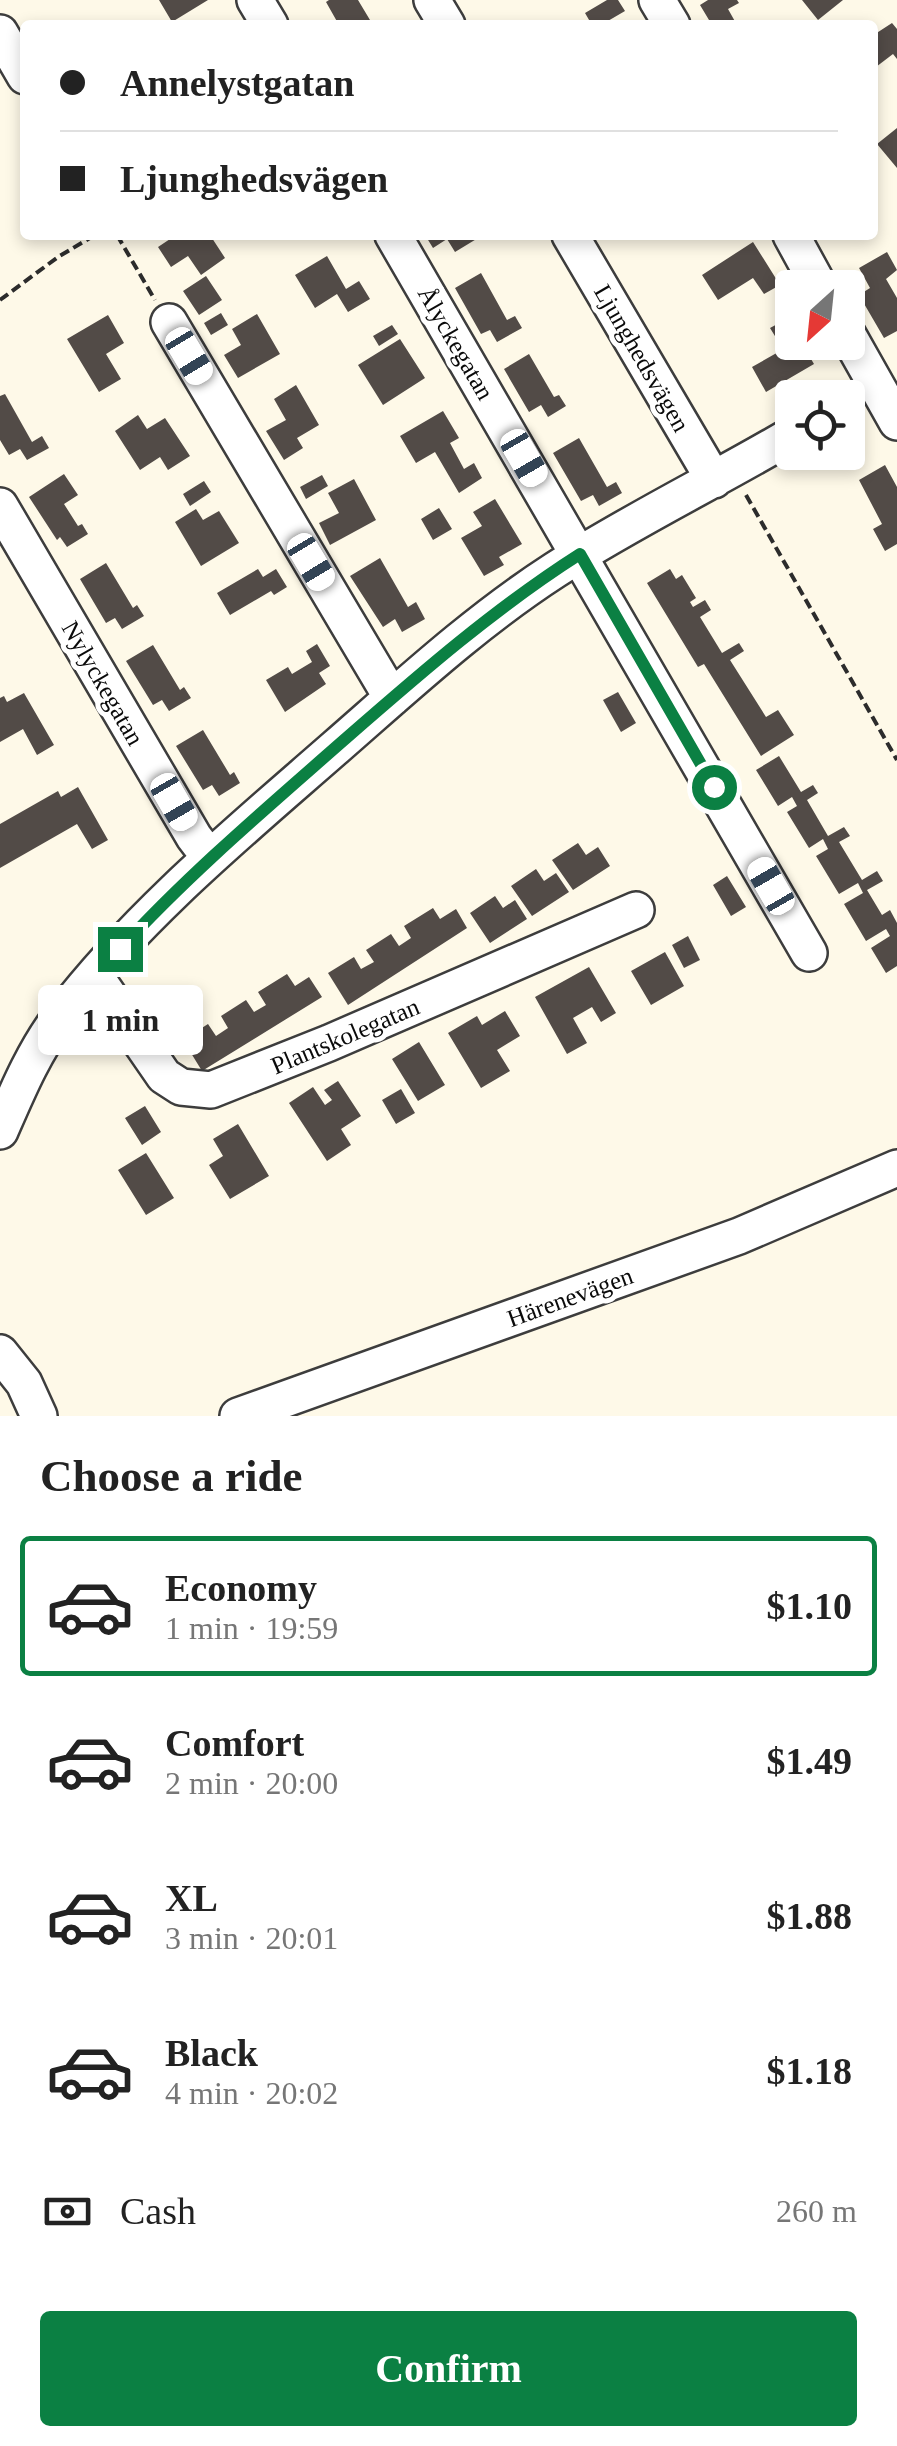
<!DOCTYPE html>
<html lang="en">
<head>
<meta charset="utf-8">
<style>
  body { margin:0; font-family:Georgia,serif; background:#f6f6f6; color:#222; height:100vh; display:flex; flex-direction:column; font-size:38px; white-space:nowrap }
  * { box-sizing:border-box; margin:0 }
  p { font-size:32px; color:#767676 }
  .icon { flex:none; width:55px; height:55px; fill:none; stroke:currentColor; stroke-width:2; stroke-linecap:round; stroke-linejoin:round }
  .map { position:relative; height:1416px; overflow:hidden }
  .panel { display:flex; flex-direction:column; background:#fff; flex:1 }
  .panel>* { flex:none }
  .top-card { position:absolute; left:20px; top:20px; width:858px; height:220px; border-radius:10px; box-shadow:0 5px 15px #0003; display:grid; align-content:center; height:220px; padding:0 40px; background:#fff }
  .needle { width:65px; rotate:207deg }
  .buttons { position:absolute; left:775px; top:270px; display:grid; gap:20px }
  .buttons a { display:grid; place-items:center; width:90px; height:90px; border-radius:10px; background:#fff; box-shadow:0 5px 15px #0003; font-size:50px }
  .end { position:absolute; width:45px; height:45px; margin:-22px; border:12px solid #0b8043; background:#fff; box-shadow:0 0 0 5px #fff }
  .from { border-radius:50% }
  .bubble { position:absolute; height:70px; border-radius:10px; background:#fff; box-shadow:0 5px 15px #0003; font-size:32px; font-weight:800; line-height:70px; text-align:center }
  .car { position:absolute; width:30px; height:60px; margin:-30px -15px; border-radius:12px; box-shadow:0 0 8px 2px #0007; background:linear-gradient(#fff 24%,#345 0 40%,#fff 0 76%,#345 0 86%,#fff 0) }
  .top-card b { display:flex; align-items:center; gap:35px; height:95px; font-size:38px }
  .top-card b+b { border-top:2px solid #e0e0e0 }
  .top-card i { width:25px; height:25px; background:#222 }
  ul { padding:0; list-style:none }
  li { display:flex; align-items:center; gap:30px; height:140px; margin:0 20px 15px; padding:0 20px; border:5px solid transparent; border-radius:10px }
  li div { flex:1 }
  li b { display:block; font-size:38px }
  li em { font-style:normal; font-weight:800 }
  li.current { border-color:#0b8043 }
  li>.icon { width:90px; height:90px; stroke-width:1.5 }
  h2 { padding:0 40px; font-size:45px; line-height:120px }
  .pay { display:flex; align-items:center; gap:25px; height:110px; padding:0 40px; font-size:38px }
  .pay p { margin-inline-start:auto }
  .action { display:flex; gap:20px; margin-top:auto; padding:20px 40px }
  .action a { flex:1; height:115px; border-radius:10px; background:#0b8043; color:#fff; font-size:40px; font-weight:800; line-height:115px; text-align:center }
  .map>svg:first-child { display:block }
</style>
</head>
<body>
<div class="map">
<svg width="897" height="1416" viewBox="0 0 897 1416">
  <rect width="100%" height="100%" fill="#fef9e8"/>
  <path fill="#524b47" d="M159 0H208L172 22Z
    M329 0H358L373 25H339L326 2Z
    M607 0H618L625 11 601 25H592L585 13Z
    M708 0H737L739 3 728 9 737 25H701L709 20 700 5Z
    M802 0H843L818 20Z
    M892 23 897 29V59L893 54 872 70V36Z
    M897 128V168L877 144Z
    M176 235H210L225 258 201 275 188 256 171 267 158 247Z
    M425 235H483L455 252 447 239 433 248Z
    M753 242 780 285 764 294 753 278 718 300 702 275Z
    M887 252 897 270 886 279 897 298V331L884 338 859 295 870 288 859 268Z
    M327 256 346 289 359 281 370 299 348 312 337 294 315 308 295 275Z
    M481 273 507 320 515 316 522 328 497 342 490 330 481 334 455 288Z
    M206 276 222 300 199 315 183 291Z
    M221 313 228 325 211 335 204 323Z
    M257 314 280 354 238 378 224 355 241 345 232 329Z
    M108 315 124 343 106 354 121 379 99 392 67 339Z
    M792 316V333L778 341 770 328Z
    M392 325 398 334 379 346 373 336Z
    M400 339 425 378 383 405 358 365Z
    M796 342H801L814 364 766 392 752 367Z
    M529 354 554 397 559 395 566 406 548 417 541 405 529 412 504 369Z
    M296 385 319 425 297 438 303 448 284 460 266 431 286 420 274 399Z
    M5 394 32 442 42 436 49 448 27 460 20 449 9 455 0 440V396Z
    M443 411 459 438 450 443 464 469 474 463 482 478 459 493 435 452 416 463 400 436Z
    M138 415 147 429 165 418 190 456 168 470 160 457 140 470 115 431Z
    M579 438 607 487 616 482 622 493 599 506 593 495 581 501 553 453Z
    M885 465 897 487V544L885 551 873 529 882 524 859 480Z
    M64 474 78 495 64 504 78 526 82 524 88 534 67 547 60 537 57 540 29 497Z
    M322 475 328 486 306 499 300 487Z
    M354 479 376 520 330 545 319 523 339 513 328 493Z
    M204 481 211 492 190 506 183 494Z
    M495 499 522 544 499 557 504 565 484 576 461 538 482 526 473 512Z
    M439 508 452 529 433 540 421 519Z
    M196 509 203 520 219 511 239 543 201 566 175 522Z
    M380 558 408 607 416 602 425 619 402 632 395 619 383 627 350 576Z
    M106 563 133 608 137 605 144 616 122 629 115 618 106 623 80 579Z
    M258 569 263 577 276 569 287 587 274 595 271 591 230 615 217 593Z
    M670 569 676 579 682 575 696 598 690 602 693 607 705 600 711 610 700 617 722 653 739 643 744 651 730 660 766 717 778 710 794 735 761 756 704 664 698 667 647 583Z
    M317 644 330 666 319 673 326 684 285 712 266 680 288 667 292 674 312 662 306 651Z
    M153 645 180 690 184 687 191 698 169 711 162 700 153 705 126 661Z
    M618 692 636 723 621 732 603 700Z
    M24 693 54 745 37 755 23 729 0 742V698L4 696 7 702Z
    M203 730 230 775 234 772 240 783 219 796 212 785 203 790 176 746Z
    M779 756 801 792 813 785 818 793 807 800 828 836 844 827 850 836 839 842 862 880 877 871 883 881 867 890 882 915 890 910 897 923V966L886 973 871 948 890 936 886 929 866 941 844 904 863 893 858 883 839 894 816 856 828 849 823 839 809 848 787 812 797 806 792 797 778 806 756 770Z
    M78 787 108 840 92 849 77 824 0 868V824L58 791 61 797Z
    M578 843 586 855 598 847 610 866 573 890 552 860Z
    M536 869 544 881 556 873 569 892 532 916 511 886Z
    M727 876 746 907 731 916 713 885Z
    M495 896 503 908 515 900 527 919 490 943 470 913Z
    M433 908 440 919 456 909 467 928 348 1005 328 973 354 957 361 969 374 962 366 950 391 934 399 946 411 938 404 926Z
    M688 936 700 960 684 968 672 945Z
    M665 952 684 986 651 1005 631 971Z
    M589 967 616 1013 601 1022 592 1007 573 1018 587 1043 567 1054 535 997Z
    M287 974 295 986 309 977 322 997 202 1071 183 1040 208 1024 216 1036 228 1028 221 1016 246 1000 254 1012 266 1005 258 992Z
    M505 1011 520 1036 497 1050 510 1071 481 1088 448 1033 477 1016 482 1025Z
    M419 1042 445 1085 418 1101 392 1059Z
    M338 1081 361 1116 341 1129 351 1145 327 1161 289 1103 313 1087 325 1105 332 1100 324 1090Z
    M401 1089 415 1113 396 1124 382 1100Z
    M145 1106 161 1132 142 1145 125 1118Z
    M238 1124 269 1176 230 1199 209 1165 223 1156 213 1139Z
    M146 1153 174 1198 146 1215 118 1170Z"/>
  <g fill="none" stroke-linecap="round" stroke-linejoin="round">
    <g stroke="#3d3d3d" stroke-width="40">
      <path id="minor" d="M255 0 270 25
        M432 0 447 25
        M657 0 672 25
        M0 33 25 76
        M393 235 809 953
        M570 235 714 480
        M791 235 820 288
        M169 322 392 698
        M848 335 897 422
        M0 506 194 837 210 858
        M95 976 164 1076 181 1087 211 1090 329 1043 636 910
        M0 1131C17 1092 34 1051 60 1017 138 915 240 831 336 747 407 685 476 621 555 570 631 521 714 481 792 435
        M0 1353 24 1383 39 1416
        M238 1416 739 1236 897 1168"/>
    </g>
    <path stroke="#2c2c2c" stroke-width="4" stroke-dasharray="10 5" stroke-linecap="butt" d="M117 235 155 300
      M0 300 58 257 95 235
      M746 495 897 760"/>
    <use href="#minor" stroke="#fff" stroke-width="35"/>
  </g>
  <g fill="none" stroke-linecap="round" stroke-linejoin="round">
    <path stroke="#0b8043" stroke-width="12" d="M120 949C187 876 262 812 336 747 414 679 492 610 580 554L714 787"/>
  </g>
  <g text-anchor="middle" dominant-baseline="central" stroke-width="10" stroke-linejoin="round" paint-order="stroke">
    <g font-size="25" fill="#0a0a0a" stroke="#fff">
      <text transform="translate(456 343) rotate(60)">Ålyckegatan</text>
      <text transform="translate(642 358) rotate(60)">Ljunghedsvägen</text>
      <text transform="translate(103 683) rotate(60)">Nylyckegatan</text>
      <text transform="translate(345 1036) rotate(-23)">Plantskolegatan</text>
      <text transform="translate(570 1297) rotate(-20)">Härenevägen</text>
    </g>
  </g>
</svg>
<div class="buttons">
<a><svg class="needle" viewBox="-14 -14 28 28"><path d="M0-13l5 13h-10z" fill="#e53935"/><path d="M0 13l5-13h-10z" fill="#767676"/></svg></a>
<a><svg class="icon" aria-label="locate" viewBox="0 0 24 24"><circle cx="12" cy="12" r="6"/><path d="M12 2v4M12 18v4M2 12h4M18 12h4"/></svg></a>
</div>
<i class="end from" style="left:714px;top:787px"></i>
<i class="end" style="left:120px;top:949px"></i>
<div class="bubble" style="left:38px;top:985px;width:165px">1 min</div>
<i class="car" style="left:189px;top:356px;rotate:149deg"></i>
<i class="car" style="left:524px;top:458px;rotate:150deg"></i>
<i class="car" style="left:311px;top:562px;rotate:149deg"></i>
<i class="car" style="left:174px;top:802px;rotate:150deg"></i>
<i class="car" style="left:771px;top:886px;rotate:330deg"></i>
<div class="top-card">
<b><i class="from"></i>Annelystgatan</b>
<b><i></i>Ljunghedsvägen</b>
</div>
</div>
<section class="panel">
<h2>Choose a ride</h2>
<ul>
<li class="current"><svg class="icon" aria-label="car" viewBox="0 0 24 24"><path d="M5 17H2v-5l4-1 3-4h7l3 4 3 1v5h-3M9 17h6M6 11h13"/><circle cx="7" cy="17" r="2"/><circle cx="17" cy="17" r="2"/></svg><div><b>Economy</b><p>1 min · 19:59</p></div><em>$1.10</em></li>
<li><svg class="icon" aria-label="car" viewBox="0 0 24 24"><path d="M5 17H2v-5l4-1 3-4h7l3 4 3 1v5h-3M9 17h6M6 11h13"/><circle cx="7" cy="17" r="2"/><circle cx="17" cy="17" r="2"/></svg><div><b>Comfort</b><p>2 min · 20:00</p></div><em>$1.49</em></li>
<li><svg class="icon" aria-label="car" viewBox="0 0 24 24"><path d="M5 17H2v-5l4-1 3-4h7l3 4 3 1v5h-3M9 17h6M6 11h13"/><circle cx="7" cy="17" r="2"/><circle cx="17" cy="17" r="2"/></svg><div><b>XL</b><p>3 min · 20:01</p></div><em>$1.88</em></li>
<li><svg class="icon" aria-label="car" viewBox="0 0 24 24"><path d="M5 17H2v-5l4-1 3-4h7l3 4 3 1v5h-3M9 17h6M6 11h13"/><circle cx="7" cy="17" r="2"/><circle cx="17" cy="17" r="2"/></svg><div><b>Black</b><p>4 min · 20:02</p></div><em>$1.18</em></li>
</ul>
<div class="pay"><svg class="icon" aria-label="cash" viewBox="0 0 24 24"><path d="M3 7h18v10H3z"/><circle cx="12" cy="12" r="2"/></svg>Cash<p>260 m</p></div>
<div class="action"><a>Confirm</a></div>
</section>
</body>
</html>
